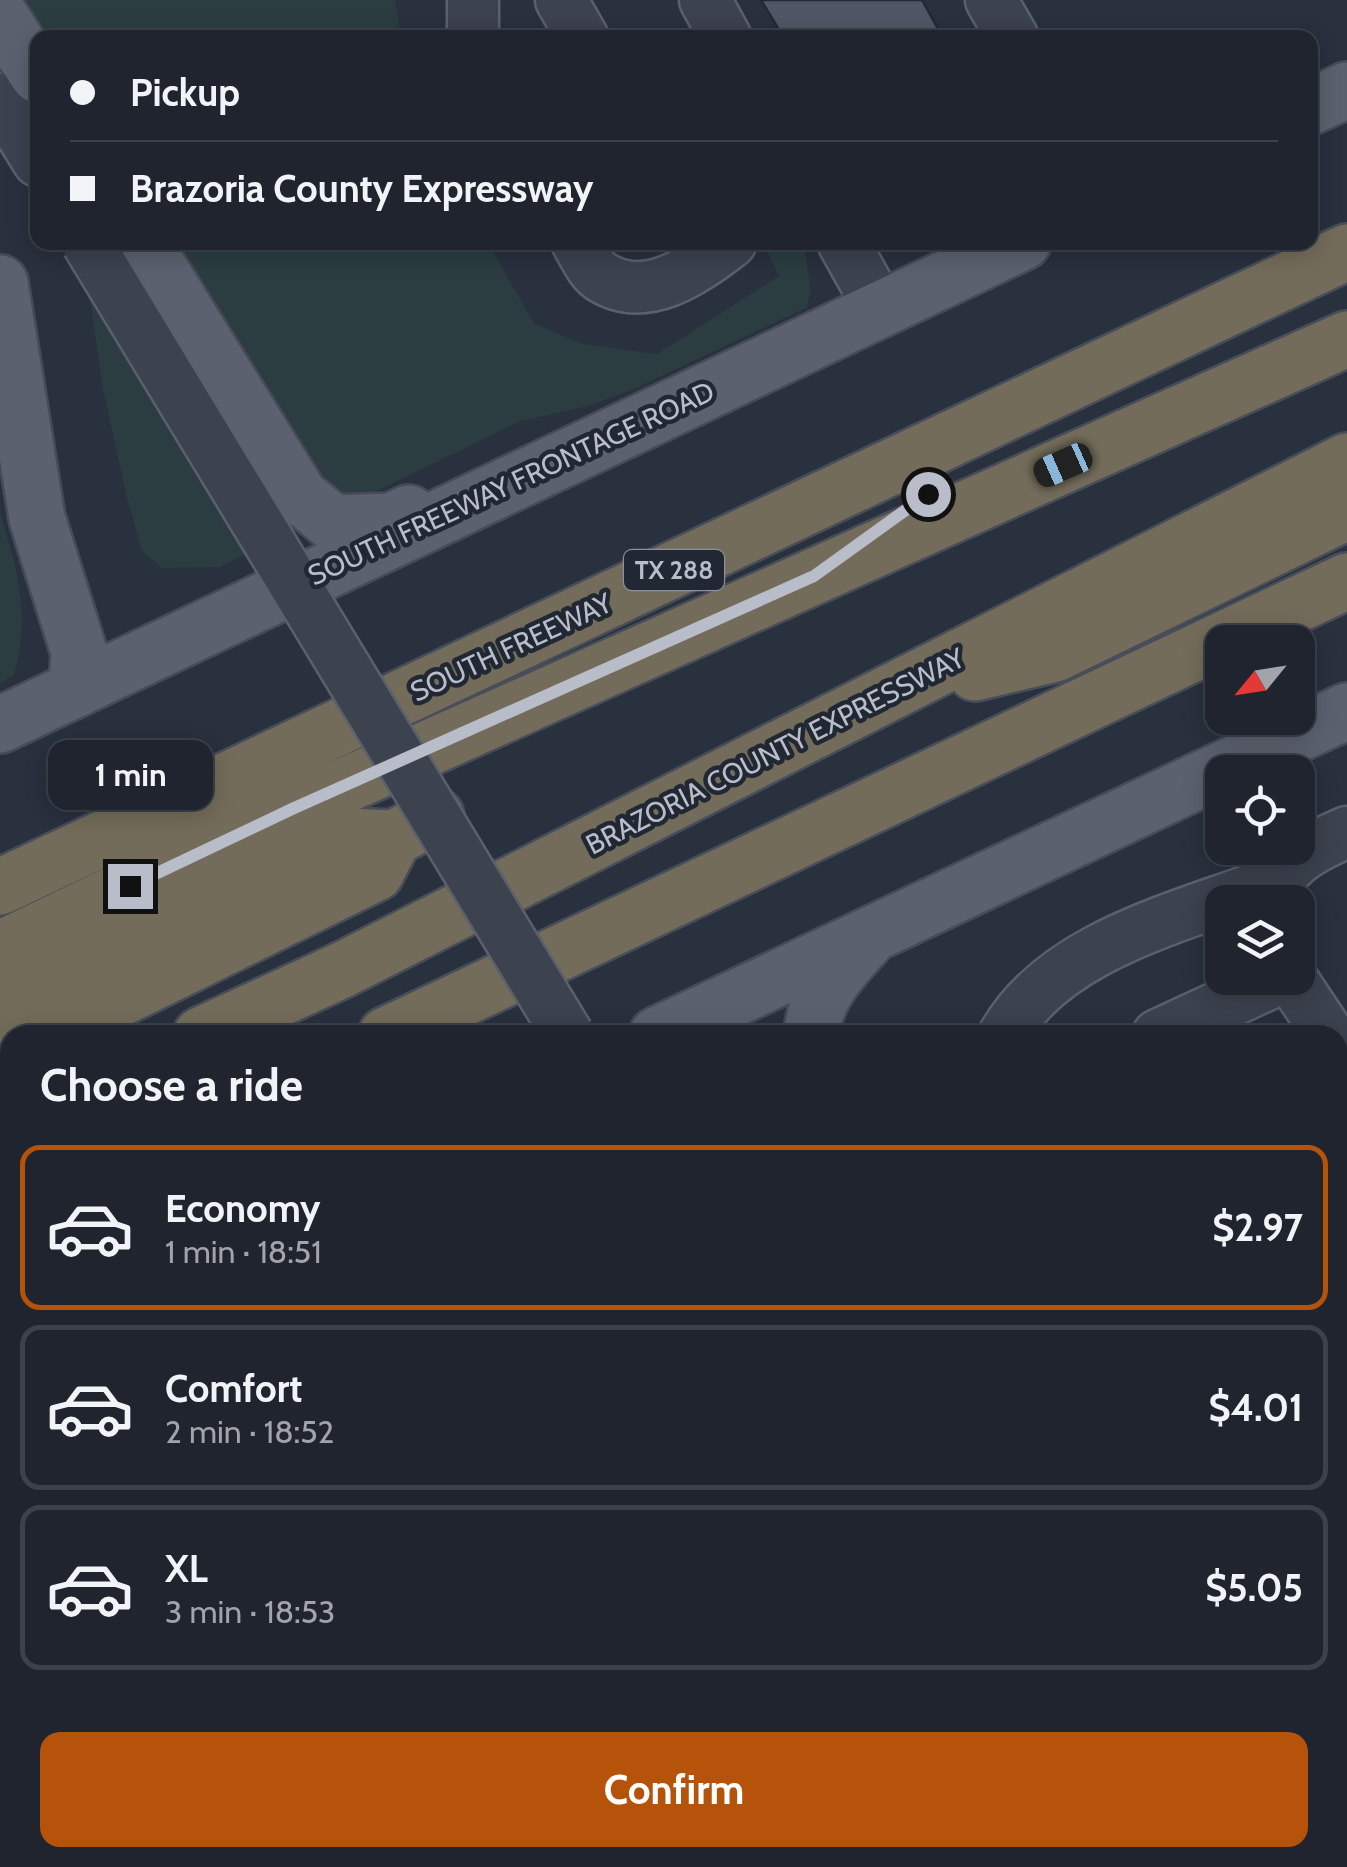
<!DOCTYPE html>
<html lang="en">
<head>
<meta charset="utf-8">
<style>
  body { margin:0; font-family:Cabin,sans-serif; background:#272c36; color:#f1f3f6; height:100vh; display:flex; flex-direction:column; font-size:38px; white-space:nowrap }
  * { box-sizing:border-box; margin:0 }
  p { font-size:32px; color:#a1a4aa }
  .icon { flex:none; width:55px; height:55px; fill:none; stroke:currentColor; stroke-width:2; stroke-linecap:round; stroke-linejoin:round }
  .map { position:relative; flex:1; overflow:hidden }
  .drawer { position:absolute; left:0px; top:1025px; width:1348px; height:842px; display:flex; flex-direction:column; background:#1f242e; border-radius:30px 30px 0 0; box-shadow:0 5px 25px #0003,0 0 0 2px #3c414a }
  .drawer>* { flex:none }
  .hud { position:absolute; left:30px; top:30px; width:1288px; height:220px; border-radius:20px; box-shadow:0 5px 25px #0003,0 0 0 2px #3c414a; display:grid; align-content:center; height:220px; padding:0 40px; background:#1f242e }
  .needle { width:65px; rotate:240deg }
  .buttons { position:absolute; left:1205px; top:625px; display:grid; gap:20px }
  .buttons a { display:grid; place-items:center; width:110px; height:110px; border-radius:20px; background:#1f242e; box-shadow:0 5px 25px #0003,0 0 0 2px #3c414a; font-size:50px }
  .end { position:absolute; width:45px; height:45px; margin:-22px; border:12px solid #b9bdc9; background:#111; box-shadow:0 0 0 5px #111 }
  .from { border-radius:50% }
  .bubble { position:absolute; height:70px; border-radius:20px; background:#1f242e; box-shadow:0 5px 25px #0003,0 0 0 2px #3c414a; font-size:32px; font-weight:700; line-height:70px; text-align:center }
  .car { position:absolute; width:30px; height:60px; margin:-30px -15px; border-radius:12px; box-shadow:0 0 8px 2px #0007; background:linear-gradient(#222 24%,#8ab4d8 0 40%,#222 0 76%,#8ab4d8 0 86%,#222 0) }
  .hud b { display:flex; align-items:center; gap:35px; height:95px; font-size:38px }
  .hud b+b { border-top:2px solid #3c414a }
  .hud i { width:25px; height:25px; background:#f1f3f6 }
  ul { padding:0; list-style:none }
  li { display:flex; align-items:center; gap:30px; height:165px; margin:0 20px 15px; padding:0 20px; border:5px solid #3c414a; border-radius:20px }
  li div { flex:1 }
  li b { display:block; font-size:38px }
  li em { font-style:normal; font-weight:700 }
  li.on { border-color:#b45309 }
  li>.icon { width:90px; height:90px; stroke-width:1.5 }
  h2 { padding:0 40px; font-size:45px; line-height:120px }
  .action { display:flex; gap:20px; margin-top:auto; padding:20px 40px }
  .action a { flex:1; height:115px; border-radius:20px; background:#b45309; color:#fff; font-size:40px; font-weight:700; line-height:115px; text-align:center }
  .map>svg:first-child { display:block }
</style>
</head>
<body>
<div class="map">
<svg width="1347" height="1867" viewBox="0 0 1347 1867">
  <rect width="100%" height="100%" fill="#29303e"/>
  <path fill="#2b3d40" d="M2 0H395L401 37 38 38Z
    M82 243H488L534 323 582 344 657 354 779 276 764 244H787L805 253 811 290 806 308 634 389 588 406 521 421 220 567 162 568 142 551 127 498 103 389Z
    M0 512C18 573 31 612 14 675L0 683Z"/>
  <path fill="#4f5766" stroke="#232935" stroke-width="2.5" d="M761 0H922L943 38H784Z"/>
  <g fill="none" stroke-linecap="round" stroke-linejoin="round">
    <g stroke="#5a606c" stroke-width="55">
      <path id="minor" d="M561 0 583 38
        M705 0 726 38
        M991 0 1013 38
        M473 38V0
        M0 99 38 161
        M577 242C583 252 591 270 600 276 645 306 695 270 731 242
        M843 242 881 310
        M1272 902C1278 863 1313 847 1347 832
        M1291 978 1329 1035
        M1004 1035C1056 944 1183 917 1275 881
        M1158 1035 1281 978
        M1338 1348 1347 1346
        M1338 1611 1347 1599
        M1016 1858 1022 1867
        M1090 1858 1096 1867
        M938 1867 953 1858"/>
    </g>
    <g stroke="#464b57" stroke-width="60">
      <path id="major" d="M0 16 38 75
        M1310 107 1347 90
        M143 242 300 496 333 523 392 521 409 513
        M0 283 37 518 79 652 77 689
        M0 725 1023 242
        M657 1035 1347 711
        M812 1035C813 997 842 967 866 941
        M0 1344 10 1339"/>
    </g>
    <g stroke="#474d59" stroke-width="60">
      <path id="highway" d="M975 673 1055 654 1347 512
        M0 887 1347 252
        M0 949 292 809 1347 339
        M0 1006 349 836 394 838 436 816
        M46 1035 376 873 394 838
        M201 1035 342 970 1347 461
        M386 1035 1347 581
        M0 1057 10 1052
        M0 1128 10 1123
        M0 1216 10 1211"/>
    </g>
    <use href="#minor" stroke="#3c424e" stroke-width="50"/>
    <use href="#major" stroke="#5b616e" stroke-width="55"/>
    <use href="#highway" stroke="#736c5a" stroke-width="55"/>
    <g stroke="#5a606c" stroke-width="55" stroke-linecap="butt">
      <path id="minor-bridge" d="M87 242 568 1035"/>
    </g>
    <use href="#minor-bridge" stroke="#3c424e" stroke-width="50"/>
  </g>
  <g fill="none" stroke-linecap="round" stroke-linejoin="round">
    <path stroke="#b9bdc9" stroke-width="12" d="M130 886 292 809 814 576 928 494"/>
  </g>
  <g text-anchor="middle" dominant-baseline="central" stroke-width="9" stroke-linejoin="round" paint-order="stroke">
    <rect fill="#212733" stroke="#8b909c" stroke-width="2.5" x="624" y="550" width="100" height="40" rx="8"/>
    <g font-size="25" font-weight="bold" fill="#b9bdc9">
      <text x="674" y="570">TX 288</text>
    </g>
    <g font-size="28" fill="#b9bdc9" stroke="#212733">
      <text transform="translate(511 483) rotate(-25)">SOUTH FREEWAY FRONTAGE ROAD</text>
      <text transform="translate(511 647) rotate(-25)">SOUTH FREEWAY</text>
      <text transform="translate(775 751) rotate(-27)">BRAZORIA COUNTY EXPRESSWAY</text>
    </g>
  </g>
</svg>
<div class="buttons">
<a><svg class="needle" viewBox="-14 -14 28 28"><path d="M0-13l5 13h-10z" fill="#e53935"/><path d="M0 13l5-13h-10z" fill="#a1a4aa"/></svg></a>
<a><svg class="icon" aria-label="locate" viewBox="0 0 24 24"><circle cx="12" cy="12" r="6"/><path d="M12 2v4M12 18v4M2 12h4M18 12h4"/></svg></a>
<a><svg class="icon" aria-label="layers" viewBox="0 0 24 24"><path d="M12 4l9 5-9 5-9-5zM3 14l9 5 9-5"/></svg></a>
</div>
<i class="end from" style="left:928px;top:494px"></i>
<i class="end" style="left:130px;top:886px"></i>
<div class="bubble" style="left:48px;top:740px;width:165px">1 min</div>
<i class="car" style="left:1063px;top:465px;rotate:246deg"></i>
<div class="hud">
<b><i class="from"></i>Pickup</b>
<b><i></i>Brazoria County Expressway</b>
</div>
<section class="drawer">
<h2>Choose a ride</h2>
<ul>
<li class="on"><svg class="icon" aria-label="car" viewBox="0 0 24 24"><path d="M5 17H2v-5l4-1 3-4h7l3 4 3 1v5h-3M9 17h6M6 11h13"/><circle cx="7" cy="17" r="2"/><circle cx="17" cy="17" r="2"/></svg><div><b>Economy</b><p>1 min · 18:51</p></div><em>$2.97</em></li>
<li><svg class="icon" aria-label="car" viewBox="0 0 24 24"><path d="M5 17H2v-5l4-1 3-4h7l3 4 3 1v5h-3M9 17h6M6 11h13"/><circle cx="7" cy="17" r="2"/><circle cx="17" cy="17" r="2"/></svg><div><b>Comfort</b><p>2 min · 18:52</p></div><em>$4.01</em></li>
<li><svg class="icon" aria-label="car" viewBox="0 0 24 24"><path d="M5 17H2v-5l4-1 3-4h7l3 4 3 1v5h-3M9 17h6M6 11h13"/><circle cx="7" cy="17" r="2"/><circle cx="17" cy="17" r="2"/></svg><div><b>XL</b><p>3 min · 18:53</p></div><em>$5.05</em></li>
</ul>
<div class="action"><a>Confirm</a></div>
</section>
</div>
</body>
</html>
